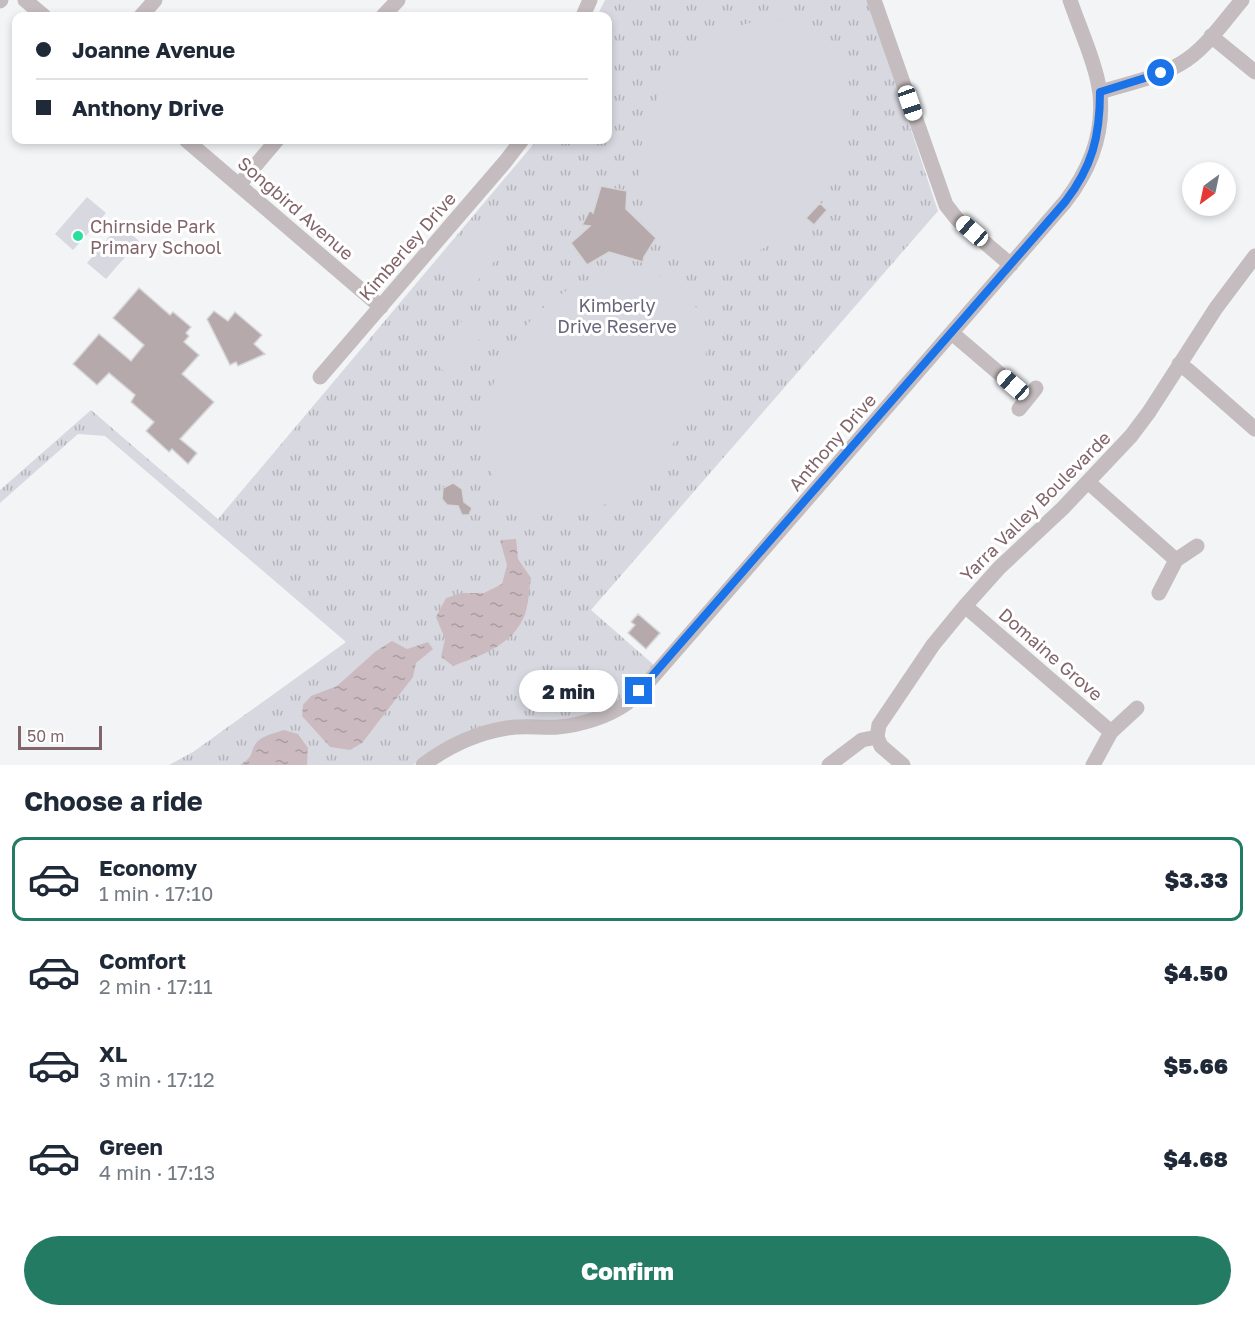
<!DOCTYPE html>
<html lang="en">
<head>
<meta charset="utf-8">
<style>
  body { margin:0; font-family:"Golos Text",sans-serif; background:#f2f2f3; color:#1f2937; height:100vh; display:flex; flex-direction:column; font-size:22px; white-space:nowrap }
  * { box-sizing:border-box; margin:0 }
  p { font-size:20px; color:#747a83 }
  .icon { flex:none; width:33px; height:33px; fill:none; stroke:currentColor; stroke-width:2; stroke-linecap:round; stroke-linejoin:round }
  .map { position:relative; height:765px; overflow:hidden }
  .details { display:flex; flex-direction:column; background:#fff; flex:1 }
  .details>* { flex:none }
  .hud { position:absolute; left:12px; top:12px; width:600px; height:132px; border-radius:12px; box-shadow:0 3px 9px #0003; display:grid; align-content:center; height:132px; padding:0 24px; background:#fff }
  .needle { width:39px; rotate:213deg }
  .buttons { position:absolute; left:1182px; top:162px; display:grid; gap:12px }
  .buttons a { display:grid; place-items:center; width:54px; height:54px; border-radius:50%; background:#fff; box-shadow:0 3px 9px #0003; font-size:30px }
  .scale { position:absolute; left:18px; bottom:15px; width:84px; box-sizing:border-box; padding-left:6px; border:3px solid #82656a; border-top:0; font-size:16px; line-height:21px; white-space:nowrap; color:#82656a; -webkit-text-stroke:4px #fff; paint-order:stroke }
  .end { position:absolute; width:27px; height:27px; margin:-14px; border:8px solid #1a73e8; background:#fff; box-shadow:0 0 0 3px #fff }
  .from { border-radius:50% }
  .bubble { position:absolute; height:42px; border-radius:21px; background:#fff; box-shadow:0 3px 9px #0003; font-size:20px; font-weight:800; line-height:42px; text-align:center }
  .car { position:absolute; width:18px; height:36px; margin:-18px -9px; border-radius:8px; box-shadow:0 0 4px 2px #0007; background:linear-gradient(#fff 24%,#345 0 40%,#fff 0 76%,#345 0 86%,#fff 0) }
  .hud b { display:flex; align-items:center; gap:21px; height:57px; font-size:22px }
  .hud b+b { border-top:2px solid #e0e1e3 }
  .hud i { width:15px; height:15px; background:#1f2937 }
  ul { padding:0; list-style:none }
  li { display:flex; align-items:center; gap:18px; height:84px; margin:0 12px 9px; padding:0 12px; border:3px solid transparent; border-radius:12px }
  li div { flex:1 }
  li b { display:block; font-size:22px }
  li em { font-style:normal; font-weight:800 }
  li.on { border-color:#247b64 }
  li>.icon { width:54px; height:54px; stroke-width:1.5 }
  h2 { padding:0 24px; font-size:27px; line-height:72px }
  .button { display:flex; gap:12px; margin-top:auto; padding:12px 24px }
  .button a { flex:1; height:69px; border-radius:36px; background:#247b64; color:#fff; font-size:24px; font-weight:800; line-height:69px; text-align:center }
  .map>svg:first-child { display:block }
</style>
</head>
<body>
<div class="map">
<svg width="1255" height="765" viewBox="0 0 1255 765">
  <defs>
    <pattern id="park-tufts" width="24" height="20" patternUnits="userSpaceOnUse" patternTransform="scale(1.5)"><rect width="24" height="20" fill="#d8d8e1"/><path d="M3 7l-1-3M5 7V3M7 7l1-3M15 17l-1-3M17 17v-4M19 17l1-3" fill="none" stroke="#b5b3ba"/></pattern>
    <pattern id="water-ripples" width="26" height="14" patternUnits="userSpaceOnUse" patternTransform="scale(1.5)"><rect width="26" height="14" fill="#cbbbc0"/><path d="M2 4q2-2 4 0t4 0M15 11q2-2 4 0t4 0" fill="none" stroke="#aa9ca0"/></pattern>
  </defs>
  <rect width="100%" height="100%" fill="#f2f4f6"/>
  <path fill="url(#park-tufts)" d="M605 0H868L938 211 591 610 654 665 625 695 601 711 571 719 543 721 423 758 413 765H169L193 752 346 642 105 436 78 434 0 503V490L91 410 218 519 537 140H608V16H597Z"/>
  <path fill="#d8d8e1" d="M779 19C867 34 865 132 826 194 807 223 777 245 745 256 720 264 693 261 671 246 654 233 644 213 641 192 628 110 694 20 779 19Z
    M87 197 106 213 73 250 55 234Z
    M493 214 517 235 473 286 449 265Z
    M120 224 139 241 106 279 87 263Z
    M639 270C791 299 653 560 529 507 447 471 492 354 541 310 569 284 601 271 639 270Z
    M464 319 482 337 446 373 428 356Z"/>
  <path fill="url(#water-ripples)" d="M516 539 518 559 531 578C529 589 529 600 526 611 516 644 483 655 453 666L441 657 445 639 436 617 446 598 462 593H484L502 584 507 565 500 540Z
    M392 641 407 649 428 642 433 649 416 663 413 677 362 743 350 750 330 747 302 716 303 705 311 696 337 686 376 651Z
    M284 730 298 734 308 748 307 765H240C256 755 249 752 257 742 264 735 275 733 284 730Z"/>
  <path fill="#b6a9ac" stroke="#d5d6d7" stroke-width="1.5" d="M601 186 627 191 626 209 656 238 644 257 643 262 609 252 587 265 571 243 590 226 582 225 590 210 593 213Z
    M820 203 827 210 814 225 806 218Z
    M139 288 170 315 173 312 191 327 186 333 189 336 184 342 199 355 182 374 214 402 180 439 197 453 188 464 172 449 169 452 146 431 154 422 131 402 135 395 109 373 97 385 73 364 99 334 131 361 144 345 113 318Z
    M214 311 228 321 235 312 262 335 254 344 265 354 238 366 236 362 230 365 207 319Z
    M453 483 462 489 464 502 472 508 469 515H462L458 506 447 505 442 499 443 488Z
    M638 614 660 633 646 649 628 633 635 625 631 622Z"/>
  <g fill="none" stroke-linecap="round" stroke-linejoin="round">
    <path stroke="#c4bcbe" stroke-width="15" d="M25 0 44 16
      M874 0 946 205 957 219 1011 265
      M0 1 1 0
      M141 16 155 0
      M383 16 398 0
      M583 16 590 0
      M1211 36 1255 72
      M1100 92C1126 84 1156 78 1180 64 1205 50 1224 21 1242 0
      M186 140 381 307
      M239 185 277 140
      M952 333 1028 398
      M1179 364 1189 371 1255 429
      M320 377 505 162 522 140
      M1019 409 1036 388
      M1088 482 1176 560
      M1159 593 1176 560 1197 546
      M965 606 1111 732
      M877 737 881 746 903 765
      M423 765C447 747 476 733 507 728 524 725 541 728 558 727 581 725 607 717 627 703 635 697 643 687 650 680L1065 202C1089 171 1104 134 1100 94 1097 66 1079 27 1070 0
      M829 765 862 740 877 737 879 725 933 645 965 606 999 568 1063 508 1131 436 1149 412 1216 308 1255 256
      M1093 765 1111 732 1137 708"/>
  </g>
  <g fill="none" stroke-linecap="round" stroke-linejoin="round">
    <path stroke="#1a73e8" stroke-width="8" d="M639 691 1065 202C1092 167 1100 137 1100 92L1161 73"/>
  </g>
  <circle fill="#29df9b" stroke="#fff" stroke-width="2" cx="78" cy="236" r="6"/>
  <g text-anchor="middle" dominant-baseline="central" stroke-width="6" stroke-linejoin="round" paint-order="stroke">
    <g font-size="18" fill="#82656a" stroke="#fff">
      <text transform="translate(296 208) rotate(41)">Songbird Avenue</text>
      <text transform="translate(407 246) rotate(-49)">Kimberley Drive</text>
      <text transform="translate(832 442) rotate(-49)">Anthony Drive</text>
      <text transform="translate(1035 506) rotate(-45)">Yarra Valley Boulevarde</text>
      <text transform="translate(1051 654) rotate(41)">Domaine Grove</text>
    </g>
    <g font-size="18" fill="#82656a" stroke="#fff" text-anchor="start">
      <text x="90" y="226">Chirnside Park<tspan x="90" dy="21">Primary School</tspan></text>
    </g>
    <g font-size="18" fill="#68647a" stroke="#fff">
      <text x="617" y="305">Kimberly<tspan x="617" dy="21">Drive Reserve</tspan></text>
    </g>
  </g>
</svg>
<div class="buttons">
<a><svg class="needle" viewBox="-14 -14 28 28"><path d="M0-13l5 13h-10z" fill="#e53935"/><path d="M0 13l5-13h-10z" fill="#747a83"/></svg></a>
</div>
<div class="scale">50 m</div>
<i class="end from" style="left:1161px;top:73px"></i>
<i class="end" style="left:639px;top:691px"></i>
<div class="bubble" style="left:519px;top:670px;width:99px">2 min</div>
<i class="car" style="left:910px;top:103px;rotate:161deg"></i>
<i class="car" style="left:972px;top:231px;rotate:311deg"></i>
<i class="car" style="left:1013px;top:385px;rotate:311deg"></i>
<div class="hud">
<b><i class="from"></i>Joanne Avenue</b>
<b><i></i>Anthony Drive</b>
</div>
</div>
<section class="details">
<h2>Choose a ride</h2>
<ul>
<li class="on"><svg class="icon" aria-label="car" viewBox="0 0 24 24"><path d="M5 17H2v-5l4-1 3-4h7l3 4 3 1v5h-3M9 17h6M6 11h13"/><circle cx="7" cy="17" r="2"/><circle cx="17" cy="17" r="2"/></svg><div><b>Economy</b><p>1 min · 17:10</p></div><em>$3.33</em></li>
<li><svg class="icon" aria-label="car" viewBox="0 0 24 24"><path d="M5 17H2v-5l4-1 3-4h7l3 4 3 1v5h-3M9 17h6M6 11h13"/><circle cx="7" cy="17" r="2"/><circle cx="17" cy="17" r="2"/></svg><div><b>Comfort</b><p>2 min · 17:11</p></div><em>$4.50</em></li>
<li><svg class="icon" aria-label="car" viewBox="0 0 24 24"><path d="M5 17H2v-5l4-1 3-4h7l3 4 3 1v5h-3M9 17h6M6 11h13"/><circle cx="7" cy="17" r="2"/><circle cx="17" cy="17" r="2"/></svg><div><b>XL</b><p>3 min · 17:12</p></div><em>$5.66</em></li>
<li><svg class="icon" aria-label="car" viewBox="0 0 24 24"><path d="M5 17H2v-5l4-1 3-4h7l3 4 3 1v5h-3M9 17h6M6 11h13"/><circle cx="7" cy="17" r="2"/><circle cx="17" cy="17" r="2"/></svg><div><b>Green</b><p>4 min · 17:13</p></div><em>$4.68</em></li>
</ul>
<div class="button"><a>Confirm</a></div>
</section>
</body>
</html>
